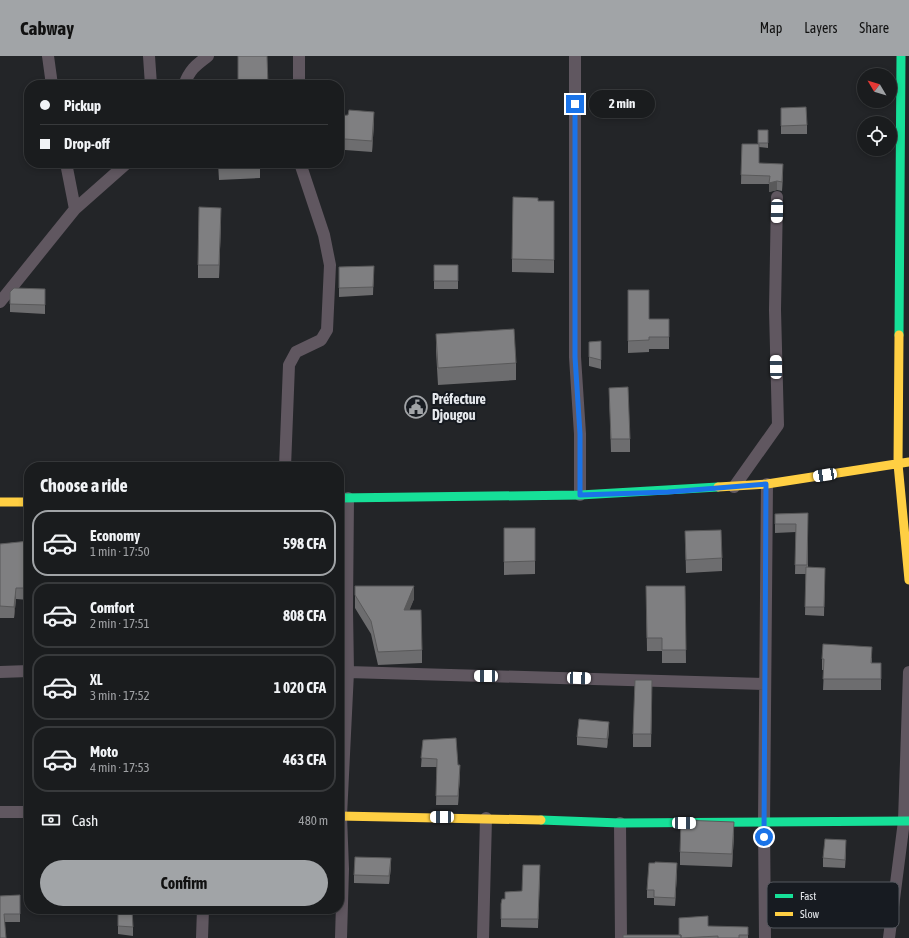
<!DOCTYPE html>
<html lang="en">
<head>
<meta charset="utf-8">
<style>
  body { margin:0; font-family:"Asap Condensed",sans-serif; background:#27292b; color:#f1f3f6; height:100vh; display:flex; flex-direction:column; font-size:15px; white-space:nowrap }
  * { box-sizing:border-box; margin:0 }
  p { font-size:13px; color:#9fa1a4 }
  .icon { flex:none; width:22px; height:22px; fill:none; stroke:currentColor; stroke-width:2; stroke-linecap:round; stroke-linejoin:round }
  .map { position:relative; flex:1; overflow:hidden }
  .panel { position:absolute; left:24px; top:406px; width:320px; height:452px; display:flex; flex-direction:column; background:#1a1c1e; border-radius:16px; box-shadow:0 2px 6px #0003,0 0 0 1px #383a3c }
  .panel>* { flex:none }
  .hud { position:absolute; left:24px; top:24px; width:320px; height:88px; border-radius:16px; box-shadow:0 2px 6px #0003,0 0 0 1px #383a3c; display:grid; align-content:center; height:88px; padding:0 16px; background:#1a1c1e }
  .needle { width:26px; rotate:308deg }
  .buttons { position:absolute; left:857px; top:12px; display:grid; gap:8px }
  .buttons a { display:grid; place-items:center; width:40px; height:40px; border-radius:50%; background:#1a1c1e; box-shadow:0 2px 6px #0003,0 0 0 1px #383a3c; font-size:20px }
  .end { position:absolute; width:18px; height:18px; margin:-9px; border:5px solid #1a73e8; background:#fff; box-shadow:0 0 0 2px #fff }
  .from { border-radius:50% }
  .bubble { position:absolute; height:28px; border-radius:14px; background:#1a1c1e; box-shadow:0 2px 6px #0003,0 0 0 1px #383a3c; font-size:13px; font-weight:700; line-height:28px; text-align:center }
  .car { position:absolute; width:12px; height:24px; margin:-12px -6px; border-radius:5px; box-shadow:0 0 3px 1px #0007; background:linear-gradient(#fff 24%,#345 0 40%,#fff 0 76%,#345 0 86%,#fff 0) }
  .hud b { display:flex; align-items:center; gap:14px; height:38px; font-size:15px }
  .hud b+b { border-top:1px solid #383a3c }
  .hud i { width:10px; height:10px; background:#f1f3f6 }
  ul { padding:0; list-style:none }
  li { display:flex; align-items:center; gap:12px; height:66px; margin:0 8px 6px; padding:0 8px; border:2px solid #383a3c; border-radius:16px }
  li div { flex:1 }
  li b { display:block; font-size:15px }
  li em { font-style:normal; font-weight:700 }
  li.current { border-color:#a1a4a7 }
  li>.icon { width:36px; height:36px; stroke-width:1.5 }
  h2 { padding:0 16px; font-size:18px; line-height:48px }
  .pay { display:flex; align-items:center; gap:10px; height:44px; padding:0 16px; font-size:15px }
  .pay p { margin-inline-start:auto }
  .primary-button { display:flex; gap:8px; margin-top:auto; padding:8px 16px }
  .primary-button a { flex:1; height:46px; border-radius:24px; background:#a1a4a7; color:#111; font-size:16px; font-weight:700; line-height:46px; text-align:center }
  header { display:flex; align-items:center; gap:24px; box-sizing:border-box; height:56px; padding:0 20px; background:#a1a4a7; color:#111 }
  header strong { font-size:19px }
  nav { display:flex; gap:22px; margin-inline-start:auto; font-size:14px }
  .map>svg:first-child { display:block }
</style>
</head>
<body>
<header>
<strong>Cabway</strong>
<nav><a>Map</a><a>Layers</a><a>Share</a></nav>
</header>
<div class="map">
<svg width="909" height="882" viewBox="0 0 909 882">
  <rect width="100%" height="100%" fill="#232528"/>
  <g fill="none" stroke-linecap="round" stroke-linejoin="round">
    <path stroke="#605760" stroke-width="12" d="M48 0 52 29
      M149 0 151 29
      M575 0V301L580 378V439
      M184 29C190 13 196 9 208 0
      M299 29V0
      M66 107 75 153
      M0 246 75 153 127 107
      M285 411 289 309 296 296 321 284 327 274 330 209 324 179 300 107
      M734 431 778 369 775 254 777 141
      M0 616 29 615
      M348 616 764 628
      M0 756H29
      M620 767 621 882
      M202 882 203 853
      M341 882 343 813 341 760 348 616 347 553 348 442
      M483 882 486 762
      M765 882 764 767 767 428
      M889 882 904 765 909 616"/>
    <path stroke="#16e098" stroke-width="9" d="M899 279 901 0
      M339 442 580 439 718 431
      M541 764 620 767 909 765"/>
    <path stroke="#ffcf43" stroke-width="9" d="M899 279 898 408 909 524
      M718 431 767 428 909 406
      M0 446H29
      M339 760 541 764"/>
  </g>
  <path fill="#6d6d6f" d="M781 52 807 69V78H781Z
    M339 60 374 67 372 96 345 94 339 95Z
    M758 74H768V92L759 91V107L783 116 782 135 777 134 769 136V128H741L742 88H758Z
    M218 107H260V122L219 124Z
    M538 145H554V217L512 216V203Z
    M221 165 219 222H198V209Z
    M434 209H458V233H434Z
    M374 210 373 239 339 241V211Z
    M45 233V258L10 256V248Z
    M628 234 649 263H669V293H649V296L628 297Z
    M436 278 516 307V324L438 329 436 295Z
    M601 285V313L589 310V286Z
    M609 332 630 383V396H611Z
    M808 457V512H825L824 560 805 559 806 518H795L796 476 775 477V458Z
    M504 472H535V518L504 519Z
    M685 475 722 502V515L686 517Z
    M29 485V544L16 543 14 562H0V488Z
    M355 530 414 543 409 554 422 594V607L378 609 371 578 355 552Z
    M646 530H685L686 607H662V595H647Z
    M872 602V607H881V634H823L824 614H822V603Z
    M652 637 651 691H633V678Z
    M609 675 607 692 577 689V681Z
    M423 684 458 709 460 718 458 749H436L437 711H421Z
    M734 779 732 811 680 809V796Z
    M846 793 845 812 823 811V802Z
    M391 811 389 828 354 827V819Z
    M677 815 675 850 654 849V842H647V834Z
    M540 817 538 872 501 871V863L505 843 522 835Z
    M20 839V866H5L0 840Z
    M118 853 133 871V880L118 878Z
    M708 870 748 879V882H623L679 879Z"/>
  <path fill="#59595a" d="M374 56V67L372 96V85Z
    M783 108V116L782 135V126Z
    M777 125V134L769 136V127Z
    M221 152V165L219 222V209Z
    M414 530V543L404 568V554Z
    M16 532V543L14 562V551Z
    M609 666V675L607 692V683Z
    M460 709V718L458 749V740Z
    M734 766V779L732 811V798Z
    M846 784V793L845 812V804Z
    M391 802V811L389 828V820Z
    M677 807V815L675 850V842Z"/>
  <path fill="#7f7f81" stroke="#59595a" d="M238 0H267L268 29H238Z
    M806 51 807 69 781 70V52Z
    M349 54 374 56 372 85 345 83H339V60L348 59Z
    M758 74H768V87H758Z
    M742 88H759V107L783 108 782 126 777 125 769 127 770 120 741 119Z
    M219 107H260V109L219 111Z
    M513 141 538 142V145H554V204L512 203Z
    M199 151 221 152 219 209H198Z
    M434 209H458V225H434Z
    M374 210 373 231 339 232V211Z
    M14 232 45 233V249L10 248V236Z
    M628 234H649V263H669V281H649V284L628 285Z
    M514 273 516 307 438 312 436 278Z
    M601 285V304L589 301V286Z
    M628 331 630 383H611L609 332Z
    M808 457 807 509H795L796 468H775V458Z
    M504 472H535V505L504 506Z
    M721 474 722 502 686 504 685 475Z
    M29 485V532H16L14 551 0 550V488Z
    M806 511 825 512 824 551H805Z
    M355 530H414L404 554H421L422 594 378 596 371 565 355 539Z
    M646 530H685L686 594H662V582H647Z
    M823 588 872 591 871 607H881V623H823L824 603H822Z
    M635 624H652L651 678H633Z
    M579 663 609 666 607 683 577 681Z
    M456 682 458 709H460L458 740H436L437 703 421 702 423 684Z
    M681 764 734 766 732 798 680 796Z
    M825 783 846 784 845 804 823 802Z
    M355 801 391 802 389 820 354 819Z
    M655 806 677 807 675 842 654 841V834H647L649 807H655Z
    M523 809H540L538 863H501V848L502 843H505V836L522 835Z
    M20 839V858H4L6 882H0V840Z
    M118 853H132L133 871 118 870Z
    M708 860V870L748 871V879H739V882H718V880L681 882V879H679V862Z
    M623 879H681V882H623Z"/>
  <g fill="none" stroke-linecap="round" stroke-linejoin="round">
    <path stroke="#1a73e8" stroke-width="5" d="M575 48V301L580 378V439L668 436 766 428 764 781"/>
  </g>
  <defs>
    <g id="civic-ring" transform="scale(1.15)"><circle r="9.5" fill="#171b21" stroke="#a1a4a7" stroke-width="1.5"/><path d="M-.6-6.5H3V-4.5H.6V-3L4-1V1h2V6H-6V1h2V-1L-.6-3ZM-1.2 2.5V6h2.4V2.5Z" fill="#a1a4a7"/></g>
  </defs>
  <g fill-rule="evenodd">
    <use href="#civic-ring" x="416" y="351"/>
  </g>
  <g text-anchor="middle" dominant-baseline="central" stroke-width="4" stroke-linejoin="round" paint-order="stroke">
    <g font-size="14" font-weight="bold" fill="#e5e8ec" stroke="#171b21" text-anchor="start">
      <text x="432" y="343">Préfecture<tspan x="432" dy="16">Djougou</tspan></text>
    </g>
  </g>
  <rect x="767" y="826" width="132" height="46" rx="6" fill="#171b21" stroke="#55585e" stroke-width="1"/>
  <rect x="775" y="838" width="18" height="4" fill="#16e098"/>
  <rect x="775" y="856" width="18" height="4" fill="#ffcf43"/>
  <g font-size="11" fill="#e5e8ec">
    <text x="800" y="844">Fast</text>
    <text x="800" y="862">Slow</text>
  </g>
</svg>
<div class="buttons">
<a><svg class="needle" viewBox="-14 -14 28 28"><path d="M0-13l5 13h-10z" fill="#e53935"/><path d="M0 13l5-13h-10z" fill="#9fa1a4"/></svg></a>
<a><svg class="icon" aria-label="locate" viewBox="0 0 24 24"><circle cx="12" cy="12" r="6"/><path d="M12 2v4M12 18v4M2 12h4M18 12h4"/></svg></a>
</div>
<i class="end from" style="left:764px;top:781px"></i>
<i class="end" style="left:575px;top:48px"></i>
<div class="bubble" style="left:589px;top:34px;width:66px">2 min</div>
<i class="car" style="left:777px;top:155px;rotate:181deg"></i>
<i class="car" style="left:776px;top:311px;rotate:359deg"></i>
<i class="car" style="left:825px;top:419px;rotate:261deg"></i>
<i class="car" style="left:486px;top:620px;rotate:271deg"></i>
<i class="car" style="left:579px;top:622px;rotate:92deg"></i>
<i class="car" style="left:442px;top:761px;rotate:270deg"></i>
<i class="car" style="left:684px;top:767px;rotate:90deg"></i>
<div class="hud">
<b><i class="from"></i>Pickup</b>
<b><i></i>Drop-off</b>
</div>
<section class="panel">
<h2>Choose a ride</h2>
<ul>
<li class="current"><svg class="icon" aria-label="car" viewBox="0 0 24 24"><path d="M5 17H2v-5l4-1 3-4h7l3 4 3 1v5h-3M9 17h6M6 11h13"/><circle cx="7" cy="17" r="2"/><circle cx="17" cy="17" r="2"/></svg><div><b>Economy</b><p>1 min · 17:50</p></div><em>598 CFA</em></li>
<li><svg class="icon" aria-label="car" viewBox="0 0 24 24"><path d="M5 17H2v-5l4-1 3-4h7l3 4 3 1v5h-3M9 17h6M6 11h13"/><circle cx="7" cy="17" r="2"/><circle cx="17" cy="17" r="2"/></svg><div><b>Comfort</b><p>2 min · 17:51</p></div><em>808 CFA</em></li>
<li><svg class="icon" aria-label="car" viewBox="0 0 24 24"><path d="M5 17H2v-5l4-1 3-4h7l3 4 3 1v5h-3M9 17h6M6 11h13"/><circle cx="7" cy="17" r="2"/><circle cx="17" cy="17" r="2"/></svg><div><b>XL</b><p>3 min · 17:52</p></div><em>1 020 CFA</em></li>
<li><svg class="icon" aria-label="car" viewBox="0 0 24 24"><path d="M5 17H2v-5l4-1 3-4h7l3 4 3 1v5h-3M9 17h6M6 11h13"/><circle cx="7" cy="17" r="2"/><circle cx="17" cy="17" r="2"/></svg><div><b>Moto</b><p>4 min · 17:53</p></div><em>463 CFA</em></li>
</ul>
<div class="pay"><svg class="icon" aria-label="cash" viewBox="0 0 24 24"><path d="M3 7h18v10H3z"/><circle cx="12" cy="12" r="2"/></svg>Cash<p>480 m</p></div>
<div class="primary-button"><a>Confirm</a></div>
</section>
</div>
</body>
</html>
